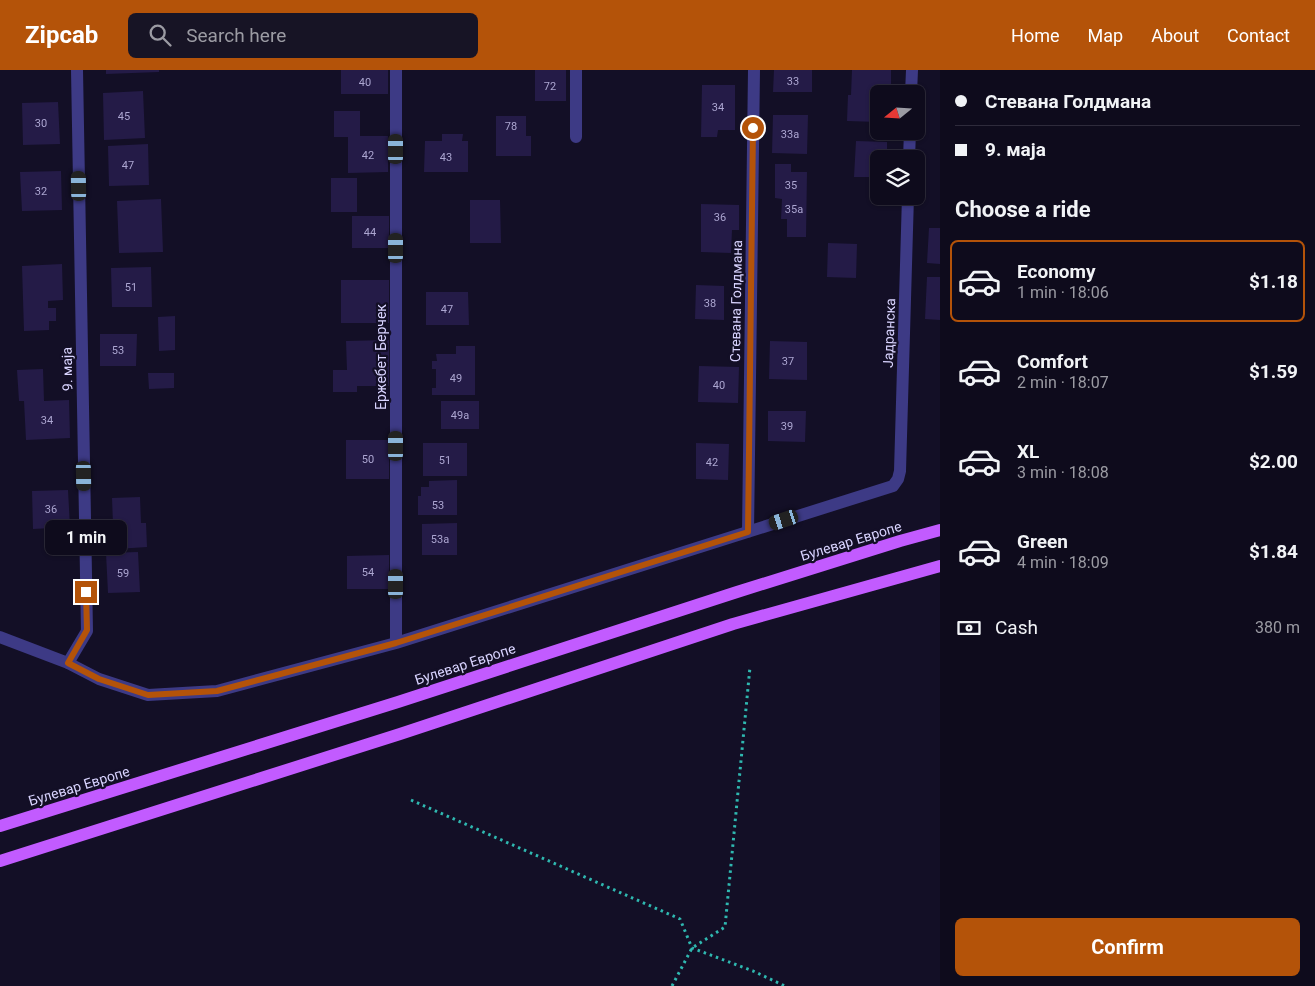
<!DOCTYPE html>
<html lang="en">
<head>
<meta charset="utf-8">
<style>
  body { margin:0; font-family:Roboto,sans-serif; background:#171425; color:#f1f3f6; height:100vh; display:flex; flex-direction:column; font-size:19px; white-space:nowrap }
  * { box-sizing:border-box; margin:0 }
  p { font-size:16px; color:#9b9ba3 }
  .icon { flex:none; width:28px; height:28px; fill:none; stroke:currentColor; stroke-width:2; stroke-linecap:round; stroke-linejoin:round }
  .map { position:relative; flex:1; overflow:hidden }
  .side { display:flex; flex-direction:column; background:#0e0b1c; width:375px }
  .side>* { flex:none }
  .top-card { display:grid; align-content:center; height:110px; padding:0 15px; background:#0e0b1c }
  .needle { width:32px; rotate:252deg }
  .buttons { position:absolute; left:870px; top:15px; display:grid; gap:10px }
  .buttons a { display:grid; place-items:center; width:55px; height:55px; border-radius:8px; background:#0e0b1c; box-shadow:0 1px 4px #0004,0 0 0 1px #2e2b3b; font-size:25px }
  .end { position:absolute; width:22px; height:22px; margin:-11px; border:6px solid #b45309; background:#fff; box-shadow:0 0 0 2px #fff }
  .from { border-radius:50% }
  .bubble { position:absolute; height:35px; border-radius:8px; background:#0e0b1c; box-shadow:0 1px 4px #0004,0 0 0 1px #2e2b3b; font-size:16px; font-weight:700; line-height:35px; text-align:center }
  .car { position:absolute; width:15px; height:30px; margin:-15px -8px; border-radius:6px; box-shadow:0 0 4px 1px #0007; background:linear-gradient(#222 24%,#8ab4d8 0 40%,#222 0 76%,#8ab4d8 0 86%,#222 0) }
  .top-card b { display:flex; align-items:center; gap:18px; height:48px; font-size:19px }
  .top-card b+b { border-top:1px solid #2e2b3b }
  .top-card i { width:12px; height:12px; background:#f1f3f6 }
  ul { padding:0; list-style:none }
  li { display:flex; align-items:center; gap:15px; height:82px; margin:0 10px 8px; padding:0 5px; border:2px solid transparent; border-radius:8px }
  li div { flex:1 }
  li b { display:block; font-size:19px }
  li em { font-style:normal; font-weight:700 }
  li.active { border-color:#b45309 }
  li>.icon { width:45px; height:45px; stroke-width:1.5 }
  h2 { padding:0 15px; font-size:22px; line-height:60px }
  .pay { display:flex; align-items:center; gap:12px; height:55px; padding:0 15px; font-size:19px }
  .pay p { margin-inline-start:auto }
  .button { display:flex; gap:10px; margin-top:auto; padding:10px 15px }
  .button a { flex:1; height:58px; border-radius:8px; background:#b45309; color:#fff; font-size:20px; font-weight:700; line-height:58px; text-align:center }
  header { display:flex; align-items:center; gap:30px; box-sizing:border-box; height:70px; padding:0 25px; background:#b45309; color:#fff }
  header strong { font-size:24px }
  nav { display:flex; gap:28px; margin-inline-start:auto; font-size:18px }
  .search { width:350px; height:45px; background:#171425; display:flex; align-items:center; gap:12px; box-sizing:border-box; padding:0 18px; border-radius:8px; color:#9b9ba3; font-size:19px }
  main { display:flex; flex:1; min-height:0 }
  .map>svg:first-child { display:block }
</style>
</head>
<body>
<header>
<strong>Zipcab</strong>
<div class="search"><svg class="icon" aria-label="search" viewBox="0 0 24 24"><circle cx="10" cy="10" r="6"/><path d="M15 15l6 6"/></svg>Search here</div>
<nav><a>Home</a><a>Map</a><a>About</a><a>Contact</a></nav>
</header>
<main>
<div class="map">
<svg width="940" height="916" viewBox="0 0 940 916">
  <rect width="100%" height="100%" fill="#130f26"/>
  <path fill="#241b47" d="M106 0H159V2L106 4Z
    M341 0H388V24H341Z
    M535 0H566V31H535Z
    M774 0H812V22H773Z
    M852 0H891V24H879V52L847 51 848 25H851Z
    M702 15H735V60H718L717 67H701Z
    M143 21 145 68 104 70 103 23Z
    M58 32 60 74 23 75 22 33Z
    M334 41H360V66H388V102L348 103V67H334Z
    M773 45H808L807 84 772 83Z
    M496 46H526V66H531V86H496Z
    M442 64H463L462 71H468V102H424L425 71H442Z
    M856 71 887 72V89H879V107H854Z
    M148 74 149 115 109 116 108 76Z
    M775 94H791V102H807L806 167H787V149H781L782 129 775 128Z
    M61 101 62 140 22 141 20 102Z
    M331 108H357V142H331Z
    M161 129 163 182 119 183 117 131Z
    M470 130H500L501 173H470Z
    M701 134 739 135V160H732L731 183 701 182Z
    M352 146H389V178H352Z
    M929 158H940V194L927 193Z
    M828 173 857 174 856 208 827 207Z
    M62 194 63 230 48 231V238H56V251H49V260L24 261 22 196Z
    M151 197 152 237H112L111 198Z
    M927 207H940V250L925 249Z
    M341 210H389V253H341Z
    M696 215 724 216V250L695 249Z
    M426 222H468L469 255H426Z
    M175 246V280L159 281 158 247Z
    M100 264H137L136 296H100Z
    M389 270V316H357V322H333V300H347L346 271Z
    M770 271 807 272V310L769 309Z
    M456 276H475V325H432V318H436V299H432V291H437L436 284H456Z
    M699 296 739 297 738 333 698 332Z
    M43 299 44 331 69 330 70 368 26 370 24 331H19L17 300Z
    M148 303H174V318L149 319Z
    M441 331H479V359H441Z
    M768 341H806L805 372 768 371Z
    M346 370H389V409H346Z
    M423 373H467V406H423Z
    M696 373 729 374 728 410 696 409Z
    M457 410V445H418V426H421V417H429V411Z
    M68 420 70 457 33 459 32 421Z
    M140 427 141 453H146L147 477 117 479 116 454H113L112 428Z
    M457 453V485H422V454Z
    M138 482 140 522 108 523 106 483Z
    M389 485V519H347V486Z"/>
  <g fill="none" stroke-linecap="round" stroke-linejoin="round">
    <path stroke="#2fb8b0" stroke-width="3" stroke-dasharray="2.5 4" stroke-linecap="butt" d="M411 730 680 849 692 878 753 901 785 916
      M672 916 692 878 725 857 750 597"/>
    <path stroke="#3d3a85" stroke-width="12" d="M576 0V67
      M911 24 912 0
      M909 89 910 61
      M748 462 754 0
      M0 567 68 593 99 609 148 625 217 621 396 573 893 416 898 409 900 401 908 126
      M396 573V0
      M68 593 87 561 77 0"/>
    <path stroke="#c25bff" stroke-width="12" d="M0 756 398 632 737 522 900 471 940 460
      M0 791 400 664 733 554 940 496"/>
  </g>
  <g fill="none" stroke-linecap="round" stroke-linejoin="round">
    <path stroke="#b45309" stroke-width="6" d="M86 522 87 560 68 593 99 609 148 625 217 621 396 573 748 462 753 58"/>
  </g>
  <g text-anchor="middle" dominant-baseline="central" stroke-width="4.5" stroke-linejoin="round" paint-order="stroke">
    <g font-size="11" fill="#aca6d1">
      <text x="793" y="11">33</text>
      <text x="365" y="12">40</text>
      <text x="550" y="16">72</text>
      <text x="718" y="37">34</text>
      <text x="124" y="46">45</text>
      <text x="41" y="53">30</text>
      <text x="511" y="56">78</text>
      <text x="790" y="64">33a</text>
      <text x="368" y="85">42</text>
      <text x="446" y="87">43</text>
      <text x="128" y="95">47</text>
      <text x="791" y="115">35</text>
      <text x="41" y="121">32</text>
      <text x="794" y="139">35a</text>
      <text x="720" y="147">36</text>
      <text x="370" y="162">44</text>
      <text x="131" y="217">51</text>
      <text x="710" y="233">38</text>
      <text x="447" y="239">47</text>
      <text x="118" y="280">53</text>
      <text x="788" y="291">37</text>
      <text x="456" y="308">49</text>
      <text x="719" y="315">40</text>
      <text x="460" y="345">49a</text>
      <text x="47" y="350">34</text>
      <text x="787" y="356">39</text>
      <text x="368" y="389">50</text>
      <text x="445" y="390">51</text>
      <text x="712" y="392">42</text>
      <text x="438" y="435">53</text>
      <text x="51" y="439">36</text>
      <text x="440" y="469">53a</text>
      <text x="368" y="502">54</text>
      <text x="123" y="503">59</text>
    </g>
    <g font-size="14" fill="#d9d4ff" stroke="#130f26">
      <text transform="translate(736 231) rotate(-89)">Стевана Голдмана</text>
      <text transform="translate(889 263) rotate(-88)">Јадранска</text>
      <text transform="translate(381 287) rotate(-90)">Ержебет Берчек</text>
      <text transform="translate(67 299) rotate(-91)">9. маја</text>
      <text transform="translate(851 471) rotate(-17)">Булевар Европе</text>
      <text transform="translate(465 594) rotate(-18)">Булевар Европе</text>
      <text transform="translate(79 716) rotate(-17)">Булевар Европе</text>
    </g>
  </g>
</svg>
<div class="buttons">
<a><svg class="needle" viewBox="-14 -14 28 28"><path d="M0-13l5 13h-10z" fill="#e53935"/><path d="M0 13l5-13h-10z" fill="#9b9ba3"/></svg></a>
<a><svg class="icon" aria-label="layers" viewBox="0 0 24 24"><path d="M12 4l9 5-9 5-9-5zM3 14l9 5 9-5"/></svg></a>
</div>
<i class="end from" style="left:753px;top:58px"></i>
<i class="end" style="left:86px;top:522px"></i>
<div class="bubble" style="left:45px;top:450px;width:82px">1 min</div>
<i class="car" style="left:396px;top:79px;rotate:0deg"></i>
<i class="car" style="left:79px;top:116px;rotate:359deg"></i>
<i class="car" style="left:396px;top:178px;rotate:0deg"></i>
<i class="car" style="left:396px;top:376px;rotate:0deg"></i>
<i class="car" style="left:84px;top:406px;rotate:179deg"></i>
<i class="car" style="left:784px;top:450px;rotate:252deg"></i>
<i class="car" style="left:396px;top:514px;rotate:0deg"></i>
</div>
<section class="side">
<div class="top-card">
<b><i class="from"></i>Стевана Голдмана</b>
<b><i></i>9. маја</b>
</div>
<h2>Choose a ride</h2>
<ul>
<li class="active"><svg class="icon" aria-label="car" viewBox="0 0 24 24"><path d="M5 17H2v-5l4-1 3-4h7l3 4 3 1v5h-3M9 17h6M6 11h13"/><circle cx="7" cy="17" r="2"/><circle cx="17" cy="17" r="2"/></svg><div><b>Economy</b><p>1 min · 18:06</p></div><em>$1.18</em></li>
<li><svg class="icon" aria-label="car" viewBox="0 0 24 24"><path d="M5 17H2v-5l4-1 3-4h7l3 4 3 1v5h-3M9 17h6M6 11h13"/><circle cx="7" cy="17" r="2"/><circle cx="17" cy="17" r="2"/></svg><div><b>Comfort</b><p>2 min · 18:07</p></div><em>$1.59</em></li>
<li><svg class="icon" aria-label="car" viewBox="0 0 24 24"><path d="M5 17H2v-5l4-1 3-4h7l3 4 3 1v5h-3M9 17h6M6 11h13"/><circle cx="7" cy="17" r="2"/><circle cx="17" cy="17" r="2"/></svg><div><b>XL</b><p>3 min · 18:08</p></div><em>$2.00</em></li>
<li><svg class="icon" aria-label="car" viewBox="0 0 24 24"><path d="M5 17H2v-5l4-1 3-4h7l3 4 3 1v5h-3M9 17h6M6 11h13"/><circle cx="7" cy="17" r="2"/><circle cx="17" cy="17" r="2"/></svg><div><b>Green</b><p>4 min · 18:09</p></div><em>$1.84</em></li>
</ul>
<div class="pay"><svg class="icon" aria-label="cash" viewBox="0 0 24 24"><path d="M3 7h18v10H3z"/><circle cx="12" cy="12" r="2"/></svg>Cash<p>380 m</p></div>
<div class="button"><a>Confirm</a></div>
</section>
</main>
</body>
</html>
